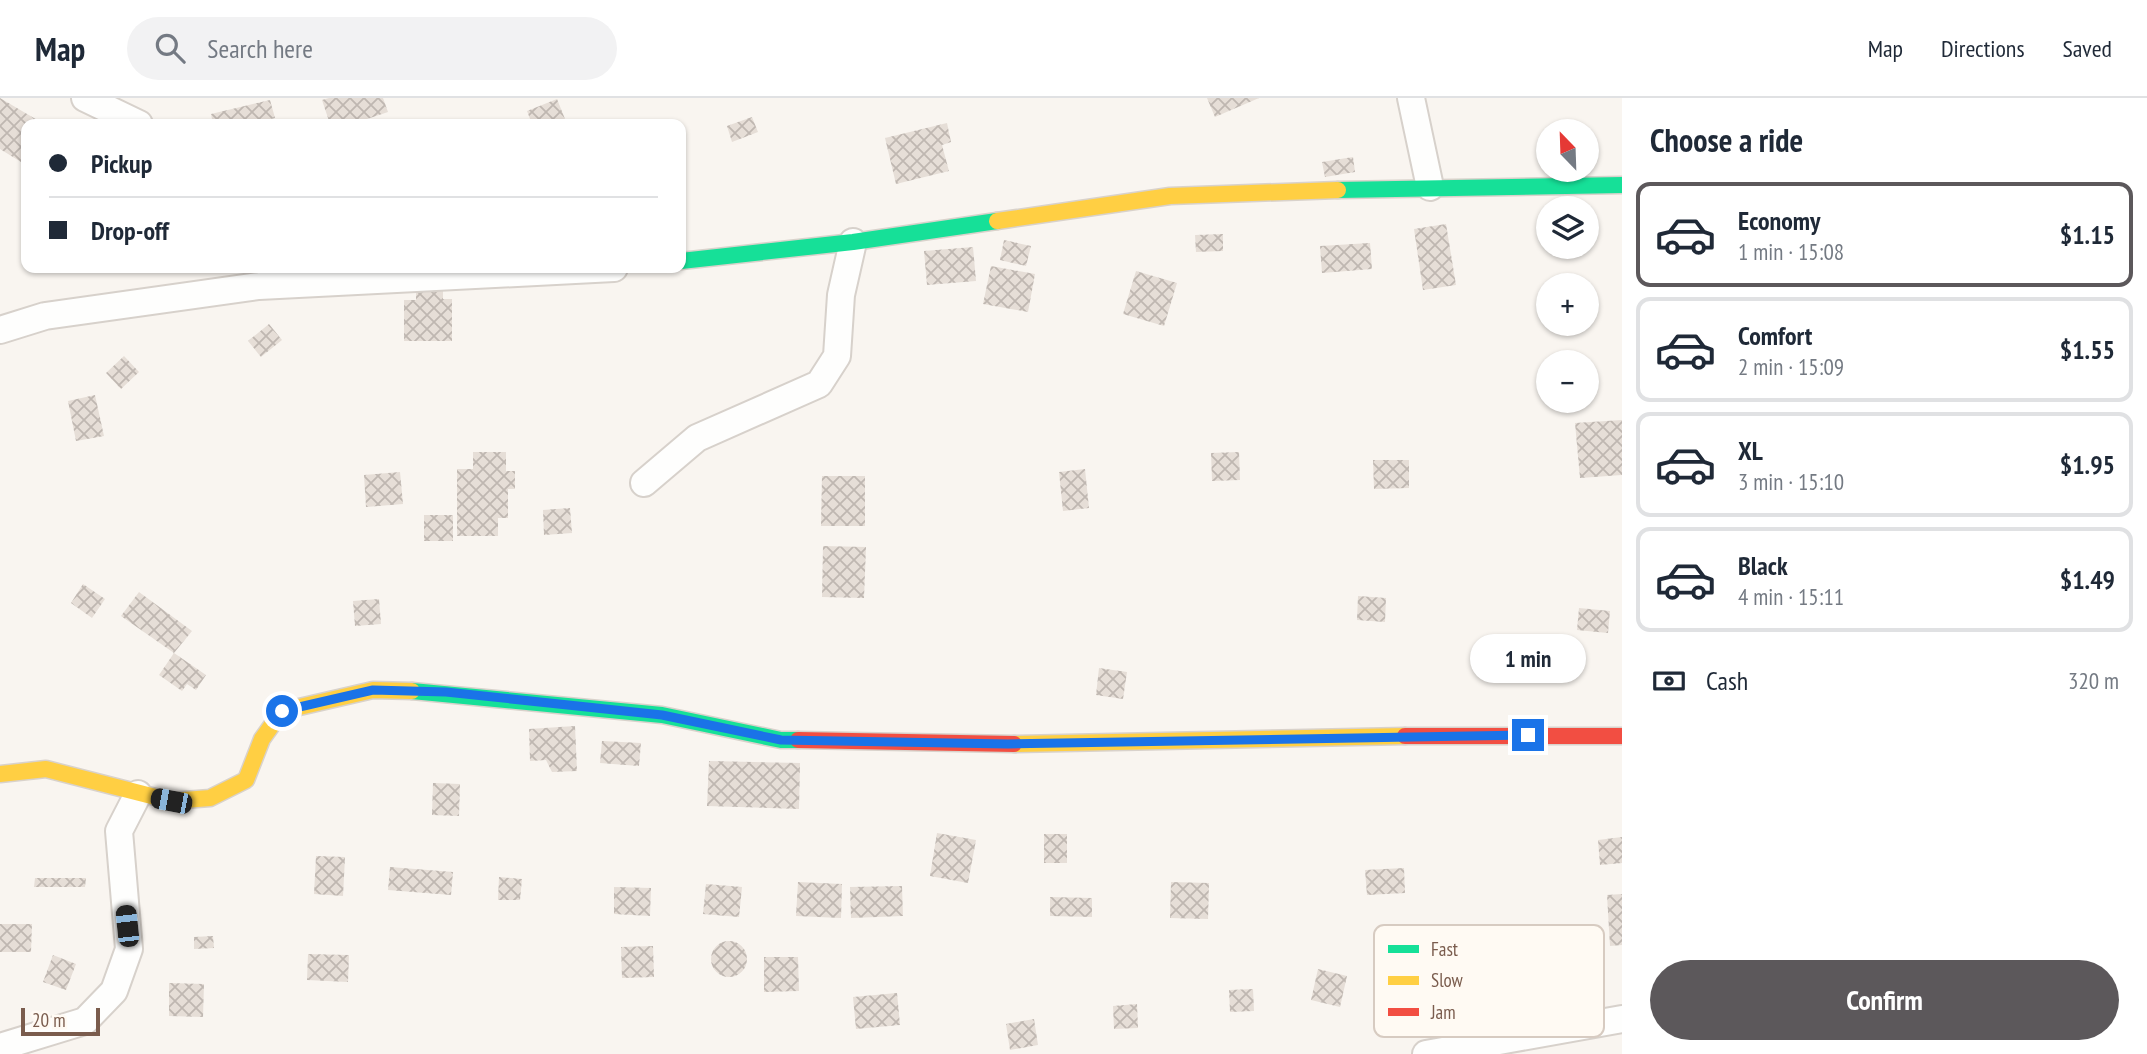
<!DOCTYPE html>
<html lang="en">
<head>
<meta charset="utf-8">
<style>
  body { margin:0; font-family:"PT Sans Narrow",sans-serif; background:#f2f2f3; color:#1f2937; height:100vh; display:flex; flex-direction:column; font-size:26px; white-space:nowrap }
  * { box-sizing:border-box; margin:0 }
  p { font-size:23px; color:#747a83 }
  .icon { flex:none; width:38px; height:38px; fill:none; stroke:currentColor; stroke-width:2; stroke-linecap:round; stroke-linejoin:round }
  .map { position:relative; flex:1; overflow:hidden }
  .sheet { display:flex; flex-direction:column; background:#fff; width:525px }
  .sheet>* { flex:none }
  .guide { position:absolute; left:21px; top:21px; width:665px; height:154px; border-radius:14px; box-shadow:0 2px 5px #0004; display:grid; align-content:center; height:154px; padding:0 28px; background:#fff }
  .needle { width:46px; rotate:337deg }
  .buttons { position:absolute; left:1536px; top:21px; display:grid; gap:14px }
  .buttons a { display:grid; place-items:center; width:63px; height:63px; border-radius:50%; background:#fff; box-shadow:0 2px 5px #0004; font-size:35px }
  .scale { position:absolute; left:21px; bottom:18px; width:79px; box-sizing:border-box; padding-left:7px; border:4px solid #7a5c4d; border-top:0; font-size:19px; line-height:24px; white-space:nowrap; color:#7a5c4d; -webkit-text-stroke:5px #fffaf3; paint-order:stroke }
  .end { position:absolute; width:32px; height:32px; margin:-16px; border:9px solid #1a73e8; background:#fff; box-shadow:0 0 0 4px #fff }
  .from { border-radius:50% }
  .bubble { position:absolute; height:49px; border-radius:24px; background:#fff; box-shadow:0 2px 5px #0004; font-size:23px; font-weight:800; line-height:49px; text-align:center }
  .car { position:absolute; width:21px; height:42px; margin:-21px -10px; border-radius:9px; box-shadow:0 0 5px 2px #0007; background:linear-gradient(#222 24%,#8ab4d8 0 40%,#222 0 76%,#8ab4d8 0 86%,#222 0) }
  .guide b { display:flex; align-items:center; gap:24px; height:66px; font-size:26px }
  .guide b+b { border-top:2px solid #e0e1e3 }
  .guide i { width:18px; height:18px; background:#1f2937 }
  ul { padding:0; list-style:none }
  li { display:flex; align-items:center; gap:21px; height:105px; margin:0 14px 10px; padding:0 14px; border:4px solid #e0e1e3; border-radius:14px }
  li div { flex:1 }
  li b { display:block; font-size:26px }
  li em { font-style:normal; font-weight:800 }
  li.active { border-color:#5c585b }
  li>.icon { width:63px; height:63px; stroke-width:1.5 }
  h2 { padding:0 28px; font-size:32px; line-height:84px }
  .pay { display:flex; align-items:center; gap:18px; height:77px; padding:0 28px; font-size:26px }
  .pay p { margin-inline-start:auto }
  .button { display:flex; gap:14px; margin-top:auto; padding:14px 28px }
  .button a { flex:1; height:80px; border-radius:42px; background:#5c585b; color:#fff; font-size:28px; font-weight:800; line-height:80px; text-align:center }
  header { display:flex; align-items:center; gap:42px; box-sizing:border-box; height:98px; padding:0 35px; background:#fff; border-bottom:2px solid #e0e1e3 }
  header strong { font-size:33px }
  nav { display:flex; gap:38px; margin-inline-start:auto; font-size:24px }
  .search { width:490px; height:63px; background:#f2f2f3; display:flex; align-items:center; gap:18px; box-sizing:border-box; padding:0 24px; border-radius:38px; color:#747a83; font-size:26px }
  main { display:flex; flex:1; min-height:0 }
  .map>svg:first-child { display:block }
</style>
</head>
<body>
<header>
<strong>Map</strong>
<div class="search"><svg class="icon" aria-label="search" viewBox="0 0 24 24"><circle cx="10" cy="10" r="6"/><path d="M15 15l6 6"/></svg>Search here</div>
<nav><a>Map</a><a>Directions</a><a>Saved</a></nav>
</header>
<main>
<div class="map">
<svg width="1622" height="956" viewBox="0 0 1622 956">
  <defs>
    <pattern id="building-cross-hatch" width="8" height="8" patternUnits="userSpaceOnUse" patternTransform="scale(1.75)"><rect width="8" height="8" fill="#e6ded7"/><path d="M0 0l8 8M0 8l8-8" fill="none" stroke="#bfb7b1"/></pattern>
  </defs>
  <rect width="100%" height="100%" fill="#f9f5f0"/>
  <path fill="url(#building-cross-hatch)" d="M0 0 44 26H26V55L21 64 0 51Z
    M329 0H383L388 14 352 26H330L322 2Z
    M1207 0H1259L1215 19Z
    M557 1 567 26H532L527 13Z
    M270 2 275 20 250 26H213L211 16Z
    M752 19 758 34 732 44 727 28Z
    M947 25 951 44 942 47 949 73 896 86 885 40Z
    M1353 59 1355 74 1325 79 1322 64Z
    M1446 126 1456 187 1423 192 1414 131Z
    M1223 136V153L1196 154 1195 137Z
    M1004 142 1031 148 1026 168 1000 162Z
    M1370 145 1372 171 1322 175 1320 148Z
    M973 149 976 183 927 187 924 153Z
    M991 168 1035 176 1028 214 983 206Z
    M1136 173 1177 185 1164 228 1123 216Z
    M416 191H443V201H452V243H404V202H416Z
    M269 226 282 242 261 259 248 243Z
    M124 258 139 274 121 291 106 275Z
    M95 297 104 338 76 343 68 303Z
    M1622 322V377L1580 380 1575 325Z
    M473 354H506V373H515V391H508V420H498V438H457V371H473Z
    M1239 354 1240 382 1212 383 1211 355Z
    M1373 362H1409V390L1374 391Z
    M1085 371 1089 410 1063 413 1059 374Z
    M400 374 403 406 366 409 364 377Z
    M822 378H865V428H821Z
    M570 410 572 435 544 437 543 412Z
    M424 417H453V443H424Z
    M823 448 866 449 864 500 822 499Z
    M83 486 105 501 92 520 71 505Z
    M139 494 192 533 174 555 121 518Z
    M1358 498 1386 500 1385 524 1357 522Z
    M379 501 381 526 355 528 353 503Z
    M1579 510 1610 513 1608 535 1577 532Z
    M174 555 206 577 196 592 187 586 182 593 159 577Z
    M1099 570 1127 574 1123 601 1096 597Z
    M575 628 577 673 552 674 546 662 530 663 529 631Z
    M602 643 641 645 639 668 600 665Z
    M709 663 800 665 799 711 707 708Z
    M433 685 460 686 459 718 432 717Z
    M937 735 976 742 968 785 930 778Z
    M1044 736H1067V765H1044Z
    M1622 739V765L1600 767 1598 742Z
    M316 758 345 759 343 798 314 796Z
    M390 769 453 774 451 797 388 792Z
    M1404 770 1405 795 1367 797 1365 772Z
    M499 779 522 781 520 802H498Z
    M35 780H86L85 789H34Z
    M798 784 842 786 841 820 796 818Z
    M1171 784 1209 785 1208 821 1170 820Z
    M706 786 742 789 739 819 703 816Z
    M902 788 903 818 851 820 850 789Z
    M614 789 651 790 650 818 614 816Z
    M1622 796V847L1610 848 1607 797Z
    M1050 799 1092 800V819L1050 818Z
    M0 826H32L31 854H0Z
    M213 838 214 850 194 851V839Z
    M711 861a18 18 0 1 1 36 0a18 18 0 1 1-36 0Z
    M653 848 654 879 622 880 621 849Z
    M308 856 349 857 348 884 307 882Z
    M53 857 76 866 66 892 43 884Z
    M764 859H798L799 893 764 894Z
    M1318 871 1347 878 1340 909 1311 902Z
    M169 885 204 886 203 919 169 918Z
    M1253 891 1254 913 1230 914 1229 892Z
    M897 895 900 927 856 931 853 899Z
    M1137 906 1138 930 1114 931 1113 908Z
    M1034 921 1038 947 1010 952 1006 926Z"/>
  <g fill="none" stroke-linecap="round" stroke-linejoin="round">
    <g stroke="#d7d1cb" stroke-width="30">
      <path id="street" d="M85 0 139 26
        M1411 0 1430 89
        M0 232 45 218 259 188 614 170
        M644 385 697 340 819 286 837 258 841 197 853 144
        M0 949 85 923 114 893 129 851 119 733 138 696
        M1426 956 1622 921"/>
    </g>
    <g stroke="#d9d2cb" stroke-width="19">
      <path id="fast" d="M1338 92 1622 87
        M681 163 853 144 997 123
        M412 593 662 617 781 642H798"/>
    </g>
    <g stroke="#d9d2cb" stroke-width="19">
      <path id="slow" d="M997 123 1170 98 1338 92
        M1014 646 1405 638
        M0 676 46 671 171 703 210 700 246 682 262 641 282 613 373 592 412 593"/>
    </g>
    <g stroke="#d9d2cb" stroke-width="19">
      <path id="jam" d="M1405 638H1622
        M798 642 1014 646"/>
    </g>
    <use href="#street" stroke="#fefefd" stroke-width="26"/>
    <use href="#fast" stroke="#16e098" stroke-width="16"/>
    <use href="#slow" stroke="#ffcf43" stroke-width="16"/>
    <use href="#jam" stroke="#f24e42" stroke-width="16"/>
  </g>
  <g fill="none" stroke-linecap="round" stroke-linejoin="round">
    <path stroke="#1a73e8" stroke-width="9" d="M282 613 373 592 446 594 662 617 781 642 1008 646 1528 637"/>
  </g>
  <rect x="1374" y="827" width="230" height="112" rx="10" fill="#fffaf3" stroke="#d7cbc1" stroke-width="2"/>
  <rect x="1388" y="847" width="31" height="8" fill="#16e098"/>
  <rect x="1388" y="878" width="31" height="9" fill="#ffcf43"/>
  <rect x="1388" y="910" width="31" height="8" fill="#f24e42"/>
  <g font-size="19" fill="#7a5c4d">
    <text x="1431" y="858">Fast</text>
    <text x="1431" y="889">Slow</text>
    <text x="1431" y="921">Jam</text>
  </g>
</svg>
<div class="buttons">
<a><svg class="needle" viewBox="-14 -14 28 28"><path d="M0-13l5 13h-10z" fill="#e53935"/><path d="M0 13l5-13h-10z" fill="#747a83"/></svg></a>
<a><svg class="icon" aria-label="layers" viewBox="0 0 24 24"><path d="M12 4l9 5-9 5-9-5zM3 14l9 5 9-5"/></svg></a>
<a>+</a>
<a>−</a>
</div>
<div class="scale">20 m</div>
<i class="end from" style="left:282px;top:613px"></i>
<i class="end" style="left:1528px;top:637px"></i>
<div class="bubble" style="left:1470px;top:536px;width:116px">1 min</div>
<i class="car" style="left:171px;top:703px;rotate:281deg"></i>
<i class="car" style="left:127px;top:828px;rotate:354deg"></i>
<div class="guide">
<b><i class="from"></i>Pickup</b>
<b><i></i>Drop-off</b>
</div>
</div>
<section class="sheet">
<h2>Choose a ride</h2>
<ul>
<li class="active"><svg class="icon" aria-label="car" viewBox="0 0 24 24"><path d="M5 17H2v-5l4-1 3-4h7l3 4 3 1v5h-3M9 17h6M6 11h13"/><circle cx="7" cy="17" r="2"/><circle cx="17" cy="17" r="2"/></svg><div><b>Economy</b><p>1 min · 15:08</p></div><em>$1.15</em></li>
<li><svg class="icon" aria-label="car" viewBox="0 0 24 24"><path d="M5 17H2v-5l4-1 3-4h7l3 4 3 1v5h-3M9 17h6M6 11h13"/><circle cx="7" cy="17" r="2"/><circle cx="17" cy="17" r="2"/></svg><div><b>Comfort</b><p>2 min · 15:09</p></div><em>$1.55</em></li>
<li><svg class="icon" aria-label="car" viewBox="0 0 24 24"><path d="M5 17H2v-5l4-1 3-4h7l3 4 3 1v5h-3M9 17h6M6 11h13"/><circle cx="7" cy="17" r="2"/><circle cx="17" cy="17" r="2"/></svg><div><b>XL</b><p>3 min · 15:10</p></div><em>$1.95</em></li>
<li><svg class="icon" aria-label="car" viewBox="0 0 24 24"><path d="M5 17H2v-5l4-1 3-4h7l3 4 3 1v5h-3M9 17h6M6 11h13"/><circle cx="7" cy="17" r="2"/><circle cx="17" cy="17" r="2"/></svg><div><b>Black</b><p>4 min · 15:11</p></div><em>$1.49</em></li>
</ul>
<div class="pay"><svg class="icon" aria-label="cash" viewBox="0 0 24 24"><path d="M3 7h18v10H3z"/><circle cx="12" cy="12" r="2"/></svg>Cash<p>320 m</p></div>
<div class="button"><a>Confirm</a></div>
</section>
</main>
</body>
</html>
